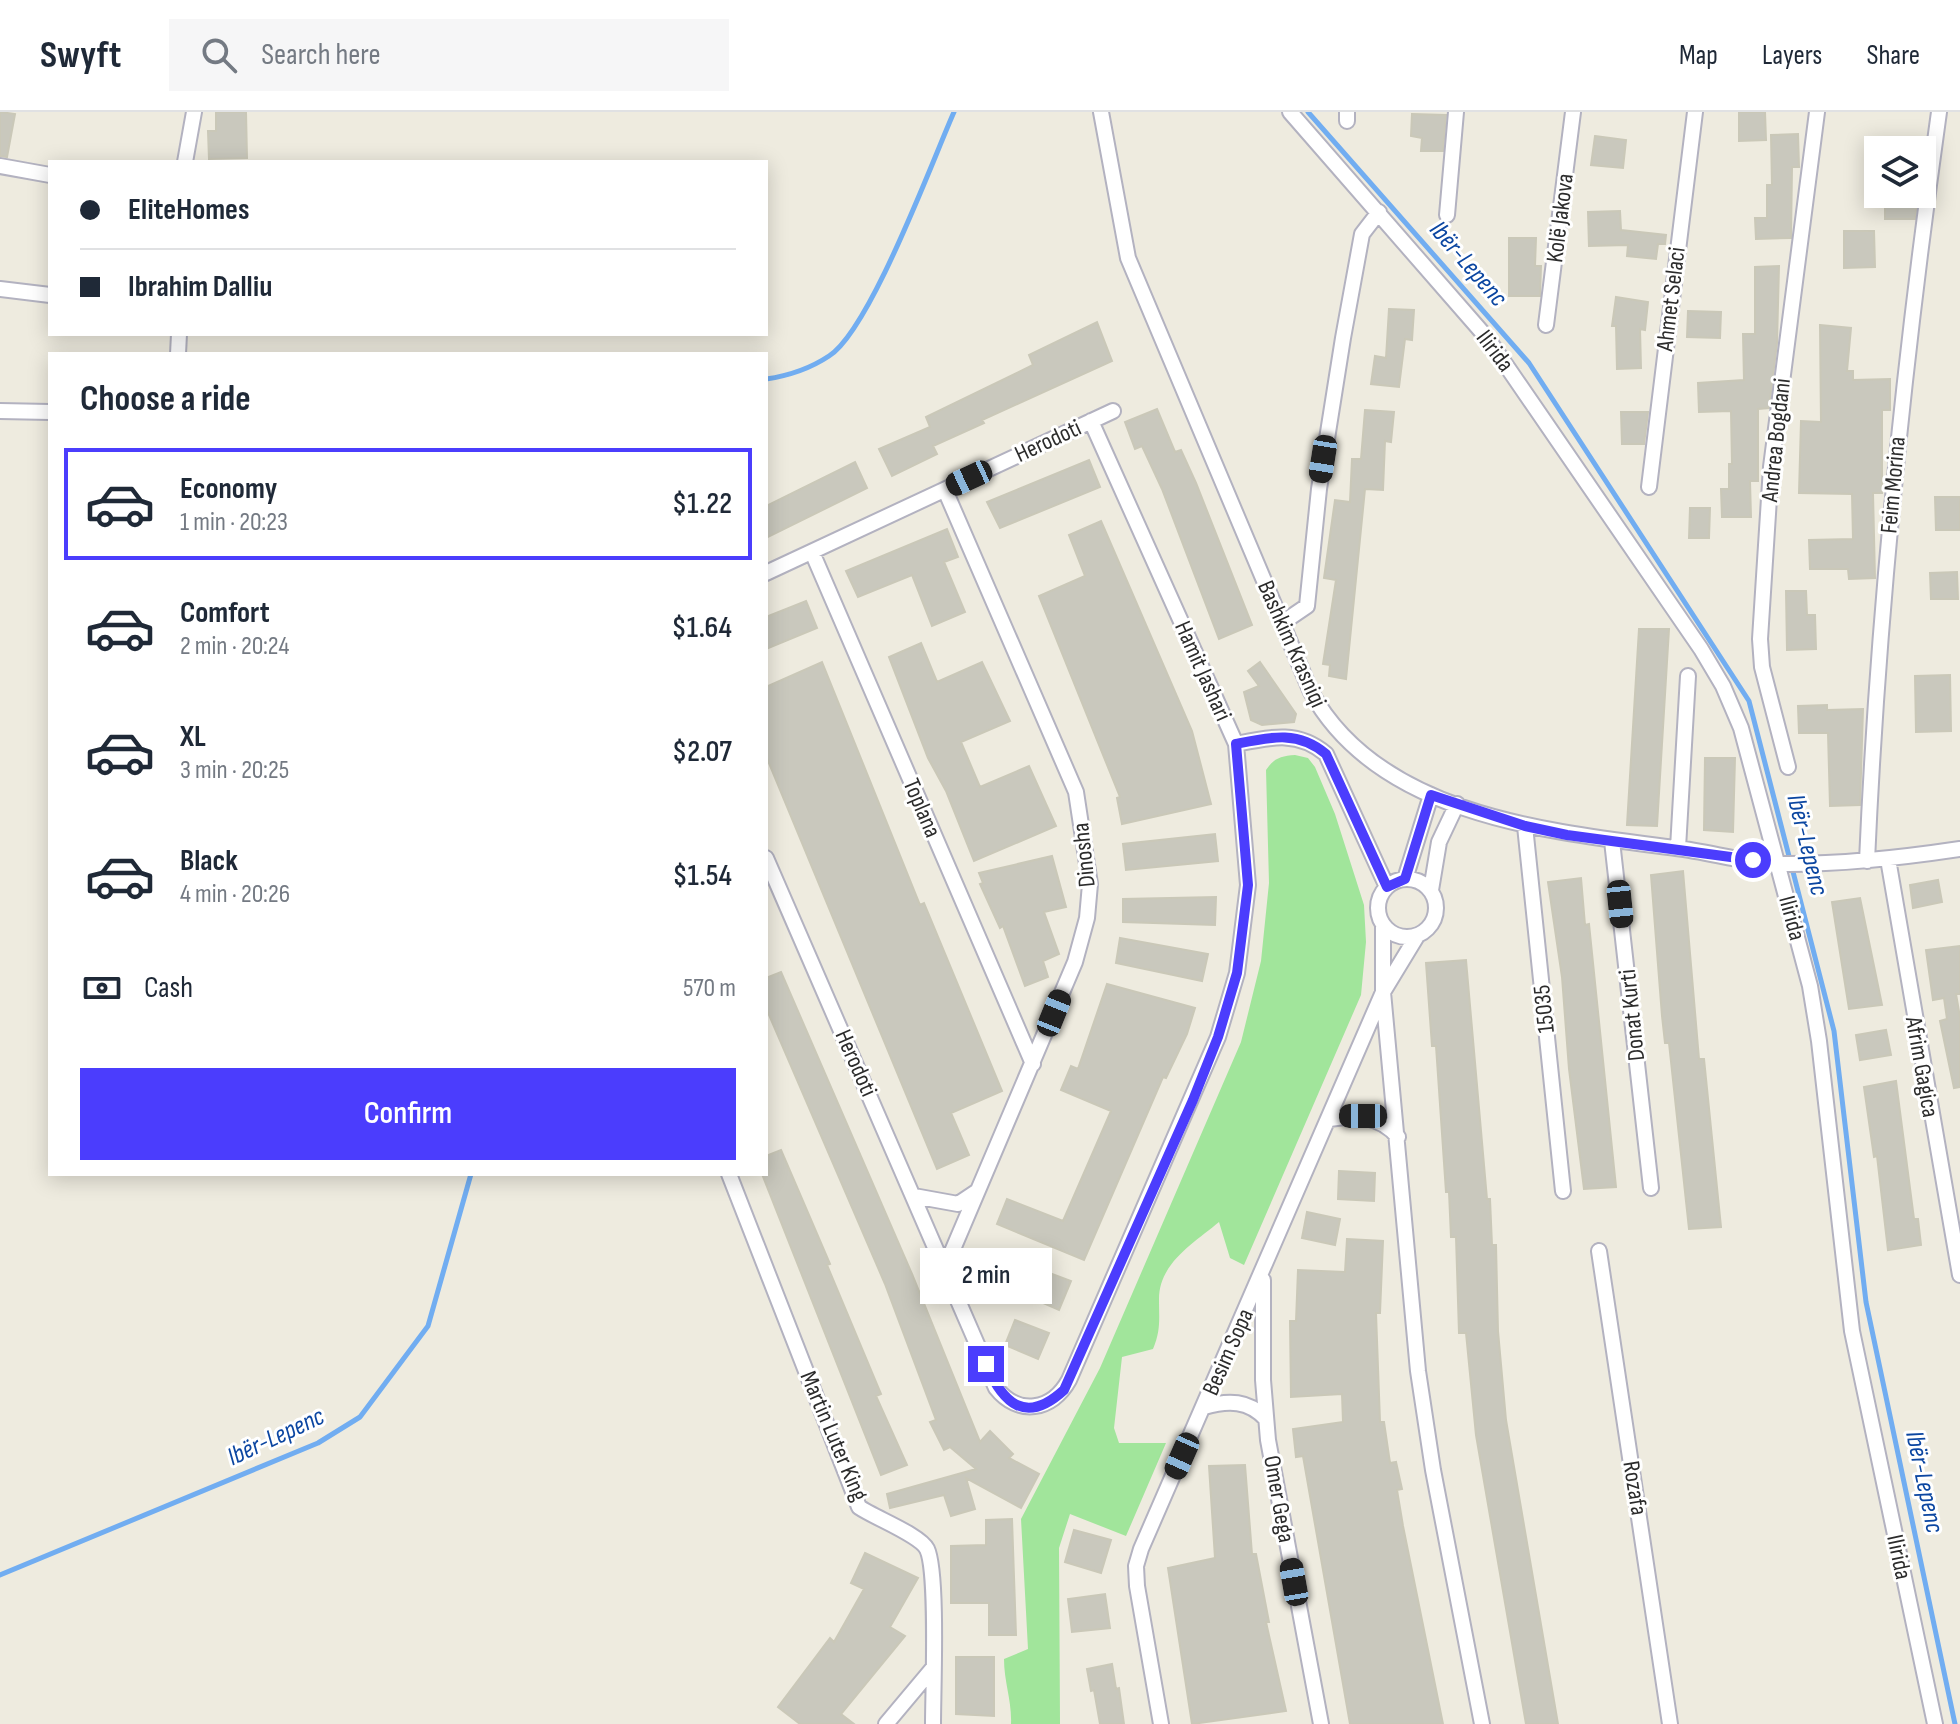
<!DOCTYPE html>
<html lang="en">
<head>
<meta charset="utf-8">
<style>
  body { margin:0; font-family:"Sofia Sans Condensed",sans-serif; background:#f6f6f7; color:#1f2937; height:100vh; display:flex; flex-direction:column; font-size:30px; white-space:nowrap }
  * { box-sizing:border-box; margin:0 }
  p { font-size:26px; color:#747a83 }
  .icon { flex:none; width:44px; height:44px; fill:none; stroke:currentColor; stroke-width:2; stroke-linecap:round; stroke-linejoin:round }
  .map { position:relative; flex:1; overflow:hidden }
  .panel { position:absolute; left:48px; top:240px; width:720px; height:824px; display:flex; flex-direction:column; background:#fff; border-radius:0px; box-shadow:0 4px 20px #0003 }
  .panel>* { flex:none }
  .banner { position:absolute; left:48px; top:48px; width:720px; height:176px; border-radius:0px; box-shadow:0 4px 20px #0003; display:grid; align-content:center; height:176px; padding:0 32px; background:#fff }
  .buttons { position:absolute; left:1864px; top:24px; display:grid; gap:16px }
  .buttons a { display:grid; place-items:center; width:72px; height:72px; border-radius:0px; background:#fff; box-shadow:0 4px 20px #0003; font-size:40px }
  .end { position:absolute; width:36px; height:36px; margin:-18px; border:10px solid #4b3dfd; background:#fff; box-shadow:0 0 0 4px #fff }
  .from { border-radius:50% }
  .bubble { position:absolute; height:56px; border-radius:0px; background:#fff; box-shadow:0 4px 20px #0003; font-size:26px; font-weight:600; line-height:56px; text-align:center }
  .car { position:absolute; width:24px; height:48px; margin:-24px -12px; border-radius:10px; box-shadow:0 0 6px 2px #0007; background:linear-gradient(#222 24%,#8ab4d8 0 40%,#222 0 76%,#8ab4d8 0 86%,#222 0) }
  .banner b { display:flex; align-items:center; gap:28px; height:76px; font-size:30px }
  .banner b+b { border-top:2px solid #e0e1e3 }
  .banner i { width:20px; height:20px; background:#1f2937 }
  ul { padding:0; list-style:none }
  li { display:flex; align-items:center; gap:24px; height:112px; margin:0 16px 12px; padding:0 16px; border:4px solid transparent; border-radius:0px }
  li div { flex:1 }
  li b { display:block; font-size:30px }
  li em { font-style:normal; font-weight:600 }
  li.active { border-color:#4b3dfd }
  li>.icon { width:72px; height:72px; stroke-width:1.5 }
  h2 { padding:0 32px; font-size:36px; line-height:96px }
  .pay { display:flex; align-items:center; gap:20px; height:88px; padding:0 32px; font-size:30px }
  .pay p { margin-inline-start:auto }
  .button { display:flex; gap:16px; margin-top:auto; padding:16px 32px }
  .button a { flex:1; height:92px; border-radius:0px; background:#4b3dfd; color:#fff; font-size:32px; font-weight:600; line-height:92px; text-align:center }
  header { display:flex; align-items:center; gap:48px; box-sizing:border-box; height:112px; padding:0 40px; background:#fff; border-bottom:2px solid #e0e1e3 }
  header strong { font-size:38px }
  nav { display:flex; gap:44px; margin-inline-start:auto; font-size:28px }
  .search { width:560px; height:72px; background:#f6f6f7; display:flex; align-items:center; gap:20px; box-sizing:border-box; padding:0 28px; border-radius:0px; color:#747a83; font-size:30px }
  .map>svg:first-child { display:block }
</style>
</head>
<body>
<header>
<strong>Swyft</strong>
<div class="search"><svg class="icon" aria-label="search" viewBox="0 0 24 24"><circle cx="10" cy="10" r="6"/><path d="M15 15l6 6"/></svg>Search here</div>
<nav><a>Map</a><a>Layers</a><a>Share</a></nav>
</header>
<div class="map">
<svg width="1960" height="1612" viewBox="0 0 1960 1612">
  <rect width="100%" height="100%" fill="#eeebdf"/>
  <path fill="#a1e59b" d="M1295 643 1308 646 1315 655 1335 702 1364 793 1366 830 1361 883 1244 1153 1230 1146 1219 1110C1194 1131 1159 1151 1159 1187 1159 1207 1161 1218 1153 1237L1122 1245 1114 1316 1119 1331H1166L1126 1424 1070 1402 1059 1436 1060 1612H1011C1012 1589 1004 1570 1004 1547L1028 1537 1021 1407 1100 1256 1241 930 1261 849 1269 771 1266 658C1274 646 1281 644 1295 643Z"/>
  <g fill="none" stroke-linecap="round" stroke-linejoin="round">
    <path stroke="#71adf1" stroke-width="5" d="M1308 0 1529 251 1749 589 1834 919 1866 1190 1955 1612
      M766 267C787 264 811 256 829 244 870 218 931 52 954 0
      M0 1463 318 1331 360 1305 428 1214 471 1062"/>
  </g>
  <path fill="#c9c8bd" stroke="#cac8b8" stroke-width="2" d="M0 0 15 2 7 45 0 44Z
    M216 0H246L247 46 209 47 208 19H216Z
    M1739 0H1765L1766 28 1739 29Z
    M1412 2 1446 3 1443 39H1421L1422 26 1411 24Z
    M1798 22 1799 55H1792L1791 126 1756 127 1755 106H1767V73H1772L1771 23Z
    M1595 24 1626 28 1623 56 1591 53Z
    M1885 82H1918L1915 107H1885Z
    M1620 99 1621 118 1666 123 1665 132H1658L1656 147 1627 144 1628 133 1589 134 1588 100Z
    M1844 119H1874L1875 155 1844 156Z
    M1509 126H1536L1535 154H1541L1540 184H1509Z
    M1779 154 1777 231 1769 296 1758 297V369H1750L1751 405H1722L1721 377H1729V352H1732L1731 299 1699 300 1698 271 1744 268 1743 222H1755V155Z
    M1616 185 1648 190 1645 218 1640 217 1641 256 1617 257 1616 214H1612Z
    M1389 197 1414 198 1412 228 1405 227 1399 275 1371 272 1375 244 1386 246Z
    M1688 199 1721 200 1720 226 1687 225Z
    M1097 210 1112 249 982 308 984 311 933 334 937 342 892 364 879 337 930 315 926 305 1033 253 1029 243Z
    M1820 213 1851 216 1847 259H1853V268L1890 267V298H1882V381H1873L1875 466 1849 467 1848 457H1810L1809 428 1853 427 1852 382 1799 381 1801 309 1821 310Z
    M1157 297 1175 340 1181 338 1196 371 1252 513 1219 527 1162 377 1142 334 1135 337 1125 310Z
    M1365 298 1394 300 1391 330 1385 329 1383 378 1365 377 1346 567 1329 564 1330 553 1323 552 1336 468 1324 466 1335 388 1350 390 1352 347H1361Z
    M1621 300H1648L1644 332H1622Z
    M1089 348 1100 375 1000 416 987 390Z
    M855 350 867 376 766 426V394Z
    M1935 385H1960V418H1936Z
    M1690 396H1710L1709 426H1689Z
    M1101 409 1192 619 1211 692 1122 712 1117 686 1120 685 1039 484 1085 464 1069 423Z
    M947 417 958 445 944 450 965 500 932 514 912 463 858 485 846 459Z
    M1957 460 1958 487H1931L1930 461Z
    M1786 479H1806L1807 503H1815L1816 537 1787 538Z
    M806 489 817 516 766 537V505Z
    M1639 517H1669L1657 714 1627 713Z
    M921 531 937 570 982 550 1010 609 961 630 980 675 1029 654 1056 714 974 749 946 679 928 646 889 545Z
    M822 550 920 793 924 791 1002 979 951 1001 969 1043 937 1057 766 644V575Z
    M1260 550 1296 602 1294 610 1262 613 1251 608 1244 580 1259 574 1248 559Z
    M1950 563 1951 619 1916 620 1915 564Z
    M1827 593V598L1863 597 1860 693 1830 694 1828 621H1799L1798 594Z
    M1705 646H1735L1733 720 1704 718Z
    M1215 722 1218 749 1126 758 1123 732Z
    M1052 744 1066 795 1044 800 1059 842 1043 849 1048 865 1025 874 1003 814 1000 816 980 772 983 771 979 761Z
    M1683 759 1699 947H1704L1721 1115 1689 1117 1669 931H1665L1662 904 1651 763Z
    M1581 766 1585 813 1589 812 1616 1075 1584 1077 1569 957 1562 865 1548 770Z
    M1938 768 1942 790 1913 796 1910 773Z
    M1216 785 1215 813 1123 810V787Z
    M1860 786 1882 893 1849 897 1832 790Z
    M1120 826 1208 842 1202 869 1116 851Z
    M1960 834V882H1956L1960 905V975L1954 976 1940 909 1947 907 1944 886 1933 888 1926 838Z
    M1466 848 1487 1087H1490L1492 1133H1496L1498 1219 1506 1308 1558 1612H1526L1476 1323 1466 1221H1459L1456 1125H1451L1449 1080H1446L1436 934H1432L1426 851Z
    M781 860 912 1162 980 1330 990 1319 1013 1342 1009 1346 1039 1362 1021 1396 966 1366 975 1397 951 1404 944 1383 890 1396 887 1382 976 1357 950 1335 944 1338 930 1310 936 1308 885 1172 766 896V866Z
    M1107 872 1195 896 1187 922 1166 966 1163 965 1084 1148 997 1112 1007 1087 1063 1109 1111 999 1061 978 1071 954 1078 957Z
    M1886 918 1891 943 1860 948 1856 923Z
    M1896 969 1914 1107H1918L1921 1133 1888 1138 1877 1044 1874 1045 1864 975Z
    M781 1038 830 1152 827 1153 881 1282 876 1284 907 1353 881 1363 762 1062H766V1044Z
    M1339 1059 1375 1061 1374 1089 1338 1087Z
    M1307 1100 1340 1107 1335 1133 1302 1126Z
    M1347 1127 1383 1129 1380 1201H1376L1380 1310H1384L1390 1351 1396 1350 1402 1377 1397 1378 1403 1414 1443 1612H1350L1303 1344 1296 1345 1293 1317 1343 1310 1342 1282 1291 1285 1290 1209H1296L1298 1158 1345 1160Z
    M988 1138 1071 1169 1059 1198 979 1163Z
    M1015 1208 1049 1221 1038 1247 1005 1233Z
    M1245 1353 1252 1442H1256L1269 1510H1266L1286 1599 1192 1612 1168 1456 1215 1446 1209 1354Z
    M1012 1407 1016 1523H989V1491H951V1434L986 1433V1408Z
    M1074 1418 1111 1428 1101 1461 1065 1450Z
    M865 1441 918 1466 890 1515 905 1524 841 1602 854 1612H800L778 1595 830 1526 834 1530 864 1477 851 1471Z
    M1105 1482 1110 1516 1072 1520 1068 1487Z
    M956 1545H994V1604L956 1602Z
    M1112 1552 1116 1577 1119 1576 1124 1612H1100L1094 1578 1091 1579 1087 1557Z"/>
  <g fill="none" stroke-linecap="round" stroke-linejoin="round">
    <g stroke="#b3b2c0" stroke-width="18">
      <path id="minor" d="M1101 0 1128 146 1311 580C1379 704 1550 720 1676 736 1710 740 1745 751 1778 752 1839 753 1900 746 1960 737
        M1290 0 1488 227 1701 537 1723 574 1741 616 1810 874 1819 929 1852 1219 1935 1612
        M1347 9V0
        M185 50 194 0
        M0 54 50 63
        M1447 103 1456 0
        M0 177 50 183
        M1546 213 1573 0
        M178 242 179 222
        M0 299 50 300
        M1649 375 1695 0
        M945 378 1076 680 1090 772 1087 806 1075 850 945 1156
        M812 440 1033 952
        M766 461 1113 299
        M1282 511 1307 494 1319 377 1343 226 1362 122 1379 100
        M1236 632C1270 625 1298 618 1326 642L1387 775
        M1788 655 1762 555 1760 527 1771 355 1817 0
        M1525 714 1563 1079
        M1612 729 1651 1076
        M1678 736 1688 564
        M766 746 996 1276C1018 1304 1052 1299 1069 1268L1218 925 1237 861 1248 773 1236 632 1091 309
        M1888 747 1960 1163
        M1867 749C1878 498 1904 249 1939 0
        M1378 796a29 29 0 1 1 58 0a29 29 0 1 1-58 0Z
        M1405 767 1431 683
        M1431 778 1439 730 1457 692
        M1383 812V880L1418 1259 1433 1358 1482 1612
        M1329 1007C1355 1003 1380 1003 1398 1025
        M729 1062 859 1395C875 1406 920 1423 927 1437 938 1460 933 1579 933 1612
        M914 1084 958 1092 976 1080
        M1599 1139 1670 1612
        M1263 1168V1268L1268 1328 1321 1612
        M1204 1295C1228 1288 1249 1288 1266 1307
        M886 1612 933 1556
        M1161 1612 1137 1474 1136 1454 1141 1437 1383 880 1417 824"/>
    </g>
    <use href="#minor" stroke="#fff" stroke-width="14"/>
  </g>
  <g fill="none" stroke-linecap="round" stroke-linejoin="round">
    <path stroke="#4b3dfd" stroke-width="10" d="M986 1252C1003 1292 1026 1313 1064 1278L1193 988 1218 925 1237 861 1248 773 1236 632C1270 625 1298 618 1326 642L1387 775 1405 767 1431 683 1525 714 1567 723 1753 748"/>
  </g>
  <g text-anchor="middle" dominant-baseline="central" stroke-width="6" stroke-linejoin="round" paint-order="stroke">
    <g font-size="24" fill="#2c2c2c" stroke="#fff">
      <text transform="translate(1560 106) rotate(-83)">Kolë Jakova</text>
      <text transform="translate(1671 187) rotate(-83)">Ahmet Selaci</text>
      <text transform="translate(1495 239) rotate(53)">Ilirida</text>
      <text transform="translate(1776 328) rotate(-84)">Andrea Bogdani</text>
      <text transform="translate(1048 329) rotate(-25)">Herodoti</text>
      <text transform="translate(1893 373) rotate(-85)">Feim Morina</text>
      <text transform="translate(1292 532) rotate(66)">Bashkim Krasniqi</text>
      <text transform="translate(1203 559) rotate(66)">Hamit Jashari</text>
      <text transform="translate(922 696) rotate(67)">Toplana</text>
      <text transform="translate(1084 743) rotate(-96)">Dinosha</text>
      <text transform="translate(1792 806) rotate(75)">Ilirida</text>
      <text transform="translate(1544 897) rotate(-96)">15035</text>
      <text transform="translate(1632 903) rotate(-96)">Donat Kurti</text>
      <text transform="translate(856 951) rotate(66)">Herodoti</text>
      <text transform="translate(1922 955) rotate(80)">Afrim Gagica</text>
      <text transform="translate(1228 1240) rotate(-66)">Besim Sopa</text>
      <text transform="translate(834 1324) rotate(67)">Martin Luter King</text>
      <text transform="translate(1635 1376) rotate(81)">Rozafa</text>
      <text transform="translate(1279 1387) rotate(80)">Omer Gega</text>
      <text transform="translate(1899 1445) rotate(78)">Ilirida</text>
    </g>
    <g font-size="26" font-style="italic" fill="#0b46a1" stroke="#fff">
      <text transform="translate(1468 152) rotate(49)">Ibër-Lepenc</text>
      <text transform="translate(1807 733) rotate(76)">Ibër-Lepenc</text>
      <text transform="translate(276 1325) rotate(-25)">Ibër-Lepenc</text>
      <text transform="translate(1924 1370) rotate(78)">Ibër-Lepenc</text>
    </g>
  </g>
</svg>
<div class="buttons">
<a><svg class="icon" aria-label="layers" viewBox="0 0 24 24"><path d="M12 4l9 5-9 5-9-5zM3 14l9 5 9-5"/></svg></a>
</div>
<i class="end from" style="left:1753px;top:748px"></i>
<i class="end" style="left:986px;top:1252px"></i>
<div class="bubble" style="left:920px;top:1136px;width:132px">2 min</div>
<i class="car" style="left:1323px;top:347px;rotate:189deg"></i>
<i class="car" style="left:969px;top:366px;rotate:245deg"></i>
<i class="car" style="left:1620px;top:792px;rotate:174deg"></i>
<i class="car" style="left:1054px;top:901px;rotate:22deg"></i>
<i class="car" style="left:1363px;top:1004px;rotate:270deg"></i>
<i class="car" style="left:1182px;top:1344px;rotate:204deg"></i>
<i class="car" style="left:1294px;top:1470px;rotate:350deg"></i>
<div class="banner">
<b><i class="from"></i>EliteHomes</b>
<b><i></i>Ibrahim Dalliu</b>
</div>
<section class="panel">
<h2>Choose a ride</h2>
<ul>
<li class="active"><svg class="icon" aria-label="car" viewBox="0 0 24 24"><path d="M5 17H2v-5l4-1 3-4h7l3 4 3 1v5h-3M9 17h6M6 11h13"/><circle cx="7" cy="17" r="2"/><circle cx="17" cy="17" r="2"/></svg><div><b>Economy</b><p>1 min · 20:23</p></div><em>$1.22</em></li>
<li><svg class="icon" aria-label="car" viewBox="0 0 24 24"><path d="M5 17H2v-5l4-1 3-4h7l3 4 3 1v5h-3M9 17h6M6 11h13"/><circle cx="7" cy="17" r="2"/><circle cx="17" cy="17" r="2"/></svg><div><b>Comfort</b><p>2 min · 20:24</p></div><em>$1.64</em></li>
<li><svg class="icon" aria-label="car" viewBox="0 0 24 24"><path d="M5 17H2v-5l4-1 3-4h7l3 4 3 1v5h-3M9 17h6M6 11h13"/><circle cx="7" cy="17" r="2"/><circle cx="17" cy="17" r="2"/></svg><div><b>XL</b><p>3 min · 20:25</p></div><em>$2.07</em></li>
<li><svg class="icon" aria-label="car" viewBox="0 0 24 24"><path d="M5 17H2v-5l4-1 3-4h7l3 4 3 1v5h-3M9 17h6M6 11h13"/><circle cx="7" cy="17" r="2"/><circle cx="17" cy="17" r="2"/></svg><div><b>Black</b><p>4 min · 20:26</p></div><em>$1.54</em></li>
</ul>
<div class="pay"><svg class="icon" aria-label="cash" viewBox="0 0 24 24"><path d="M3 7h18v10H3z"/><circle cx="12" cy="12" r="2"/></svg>Cash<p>570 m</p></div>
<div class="button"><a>Confirm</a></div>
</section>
</div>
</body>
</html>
